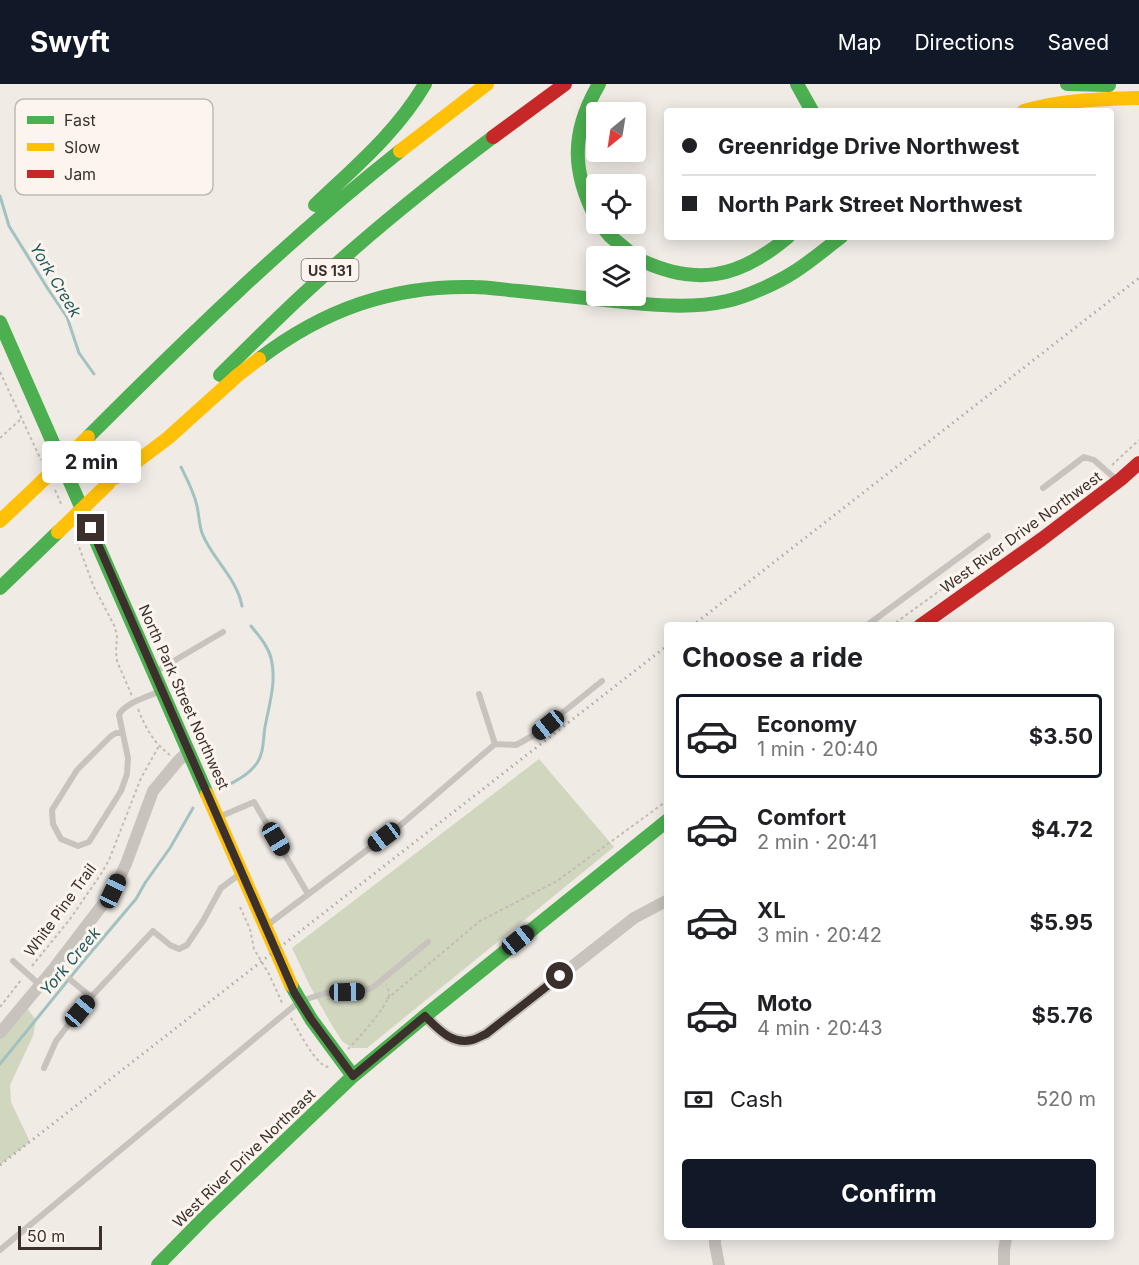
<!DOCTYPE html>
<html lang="en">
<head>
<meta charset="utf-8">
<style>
  body { margin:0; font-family:Inter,sans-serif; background:#f2f2f2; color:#202124; height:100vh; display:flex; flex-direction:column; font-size:22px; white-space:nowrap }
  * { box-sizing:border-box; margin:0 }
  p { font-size:20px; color:#757577 }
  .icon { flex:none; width:33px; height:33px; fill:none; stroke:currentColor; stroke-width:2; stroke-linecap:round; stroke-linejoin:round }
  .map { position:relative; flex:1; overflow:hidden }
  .drawer { position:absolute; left:664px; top:538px; width:450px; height:618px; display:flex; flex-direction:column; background:#fff; border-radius:6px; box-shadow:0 3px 15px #0003 }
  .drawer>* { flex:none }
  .guide { position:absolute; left:664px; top:24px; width:450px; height:132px; border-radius:6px; box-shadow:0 3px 15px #0003; display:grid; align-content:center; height:132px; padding:0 18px; background:#fff }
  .needle { width:39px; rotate:210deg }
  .controls { position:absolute; left:586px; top:18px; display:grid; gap:12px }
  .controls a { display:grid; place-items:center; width:60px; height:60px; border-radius:6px; background:#fff; box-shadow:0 3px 15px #0003; font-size:30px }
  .scale { position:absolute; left:18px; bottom:15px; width:84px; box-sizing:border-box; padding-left:6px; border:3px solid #3b302b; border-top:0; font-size:16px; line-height:21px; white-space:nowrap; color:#3b302b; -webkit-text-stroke:4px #fbf5ee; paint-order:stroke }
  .end { position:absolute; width:27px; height:27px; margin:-14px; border:8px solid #3b302b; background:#fff; box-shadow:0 0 0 3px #fff }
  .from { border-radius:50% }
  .bubble { position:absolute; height:42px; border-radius:6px; background:#fff; box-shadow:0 3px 15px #0003; font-size:20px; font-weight:700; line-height:42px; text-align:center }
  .car { position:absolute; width:18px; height:36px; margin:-18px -9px; border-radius:8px; box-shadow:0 0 4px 2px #0007; background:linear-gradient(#222 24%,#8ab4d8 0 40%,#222 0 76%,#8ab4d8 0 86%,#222 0) }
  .guide b { display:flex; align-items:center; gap:21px; height:57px; font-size:22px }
  .guide b+b { border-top:2px solid #e0e0e0 }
  .guide i { width:15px; height:15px; background:#202124 }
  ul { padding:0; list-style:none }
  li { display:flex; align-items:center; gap:18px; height:84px; margin:0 12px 9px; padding:0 6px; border:3px solid transparent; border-radius:6px }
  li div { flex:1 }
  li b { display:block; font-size:22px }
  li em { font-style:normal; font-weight:700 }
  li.current { border-color:#111827 }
  li>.icon { width:54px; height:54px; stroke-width:1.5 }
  h2 { padding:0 18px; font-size:27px; line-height:72px }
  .pay { display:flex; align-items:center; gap:15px; height:66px; padding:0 18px; font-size:22px }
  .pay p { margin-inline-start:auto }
  .button { display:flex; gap:12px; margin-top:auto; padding:12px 18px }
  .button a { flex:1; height:69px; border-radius:6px; background:#111827; color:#fff; font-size:24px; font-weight:700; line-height:69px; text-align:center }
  header { display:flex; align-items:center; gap:36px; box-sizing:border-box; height:84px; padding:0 30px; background:#111827; color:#fff }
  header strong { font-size:28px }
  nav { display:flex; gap:33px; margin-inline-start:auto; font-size:21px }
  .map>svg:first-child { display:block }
</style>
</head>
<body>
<header>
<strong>Swyft</strong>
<nav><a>Map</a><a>Directions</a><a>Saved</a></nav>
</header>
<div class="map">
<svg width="1139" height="1181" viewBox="0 0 1139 1181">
  <rect width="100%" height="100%" fill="#f0ebe5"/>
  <path fill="#d1d6bf" d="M539 675 614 763 367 964H352L342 957 330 938 310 902 292 864Z
    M24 920 36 936 33 952 10 1001 11 1018 30 1058 0 1081V949Z"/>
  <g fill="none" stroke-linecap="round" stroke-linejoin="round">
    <path stroke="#a1c2c1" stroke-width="3" d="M0 112 9 142 48 205 67 233 79 269 94 290
      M181 383C187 395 194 408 197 422 199 431 199 440 202 449 212 475 237 494 242 522
      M223 704C235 697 249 691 257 679 264 669 263 655 265 643 269 621 277 597 271 574 268 562 259 552 251 542
      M0 980 86 874 136 815 145 799 170 764 193 724"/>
    <path stroke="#c2bbb6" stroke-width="2" stroke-dasharray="3 3" stroke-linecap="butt" d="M0 288 41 376
      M0 354 22 334
      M1112 381 1139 356
      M55 406 62 422
      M75 452 93 501 115 543 117 553 116 567 117 577 132 612
      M891 542 1098 392
      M138 625C146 645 153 658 170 671
      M240 823 250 845 254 865 269 890 283 921
      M32 882 70 835 101 790 109 776 141 694 159 662
      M387 915 480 837 557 797 668 716
      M0 923 21 896
      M291 934C299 947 313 977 327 983L328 982
      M348 965C357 956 388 922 389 910 389 906 388 905 386 901"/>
    <path stroke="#c9c3be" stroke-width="6" d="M1043 404 1084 373 1094 376 1118 397
      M866 542 988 452
      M155 588 223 548
      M122 649H116L111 652 77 686 52 726 53 740 61 755 78 762 89 758 121 707 127 690 128 674 119 631C124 619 148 613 160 607
      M495 660 516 661 536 650 602 597
      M219 733 254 718 308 810
      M266 842 403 739 495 660 479 610
      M13 877 40 901
      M55 883 91 913
      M44 984 56 957 69 940 91 913 153 847 170 861 179 865 187 861 203 837 221 804 241 789
      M0 1166 300 917 333 907H360L372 904 428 858"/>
    <path stroke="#c9c3be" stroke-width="12" d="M425 932C438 945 452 961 472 956 476 955 481 952 486 950L634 834 668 816
      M0 949 55 883 113 807 126 780 153 707 178 677 189 667
      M715 1154V1160L719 1181
      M1004 1181V1166L1006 1154"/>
    <path stroke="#4caf50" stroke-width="14" d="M797 0 812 27
      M1067 0 1109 1
      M315 121C355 83 397 48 425 0
      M597 136C571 87 571 48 599 0
      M600 140 610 152 634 172
      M636 174C695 203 738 195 788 153
      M0 238 207 710
      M259 275C323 226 392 201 474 203 489 203 504 206 519 207 548 210 576 213 605 216 645 220 687 226 727 217 746 213 777 199 794 188 810 178 825 165 841 153
      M220 291C250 262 278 233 309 205 367 151 429 101 493 53
      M88 353C188 253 289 155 400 67
      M0 504 58 448
      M291 901 311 935 353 992
      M158 1181 204 1134 353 992 425 932 668 736"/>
    <path stroke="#ffc107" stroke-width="14" d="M1024 27C1062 16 1100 15 1139 14
      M400 67 487 0
      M115 394 168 354 238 291 259 275
      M0 437 36 403
      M207 710 291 901"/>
    <path stroke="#c62828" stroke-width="14" d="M493 53 565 0
      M920 542 1042 455 1121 395 1139 379"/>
    <path stroke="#b1aca8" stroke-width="3" stroke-dasharray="1.5 4.5" stroke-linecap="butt" d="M692 542 1139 194
      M0 1081 668 561"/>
    <path stroke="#ffc107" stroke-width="14" d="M36 403 88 353
      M58 448 108 400"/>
  </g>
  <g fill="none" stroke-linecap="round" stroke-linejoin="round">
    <path stroke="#3b302b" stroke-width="8" d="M91 444 294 908 311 935 353 992 425 932C438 945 452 961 472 956 477 955 481 952 486 950L560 892"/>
  </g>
  <g text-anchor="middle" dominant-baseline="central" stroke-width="6" stroke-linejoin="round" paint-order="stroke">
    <rect fill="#fbf5ee" stroke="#756b66" stroke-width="1.5" x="301.5" y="175" width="57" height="22" rx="4.5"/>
    <g font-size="14" font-weight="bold" fill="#3b302b">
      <text x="330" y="186">US 131</text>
    </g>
    <g font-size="15" fill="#3b302b" stroke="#fbf5ee">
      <text transform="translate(1021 448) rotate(-36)">West River Drive Northwest</text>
      <text transform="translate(184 613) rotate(66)">North Park Street Northwest</text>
      <text transform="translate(60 826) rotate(-54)">White Pine Trail</text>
      <text transform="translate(244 1074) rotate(-44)">West River Drive Northeast</text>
    </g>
    <g font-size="16" font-style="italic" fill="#1f5a5e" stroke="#fbf5ee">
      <text transform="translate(56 196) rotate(59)">York Creek</text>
      <text transform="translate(70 877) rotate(-50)">York Creek</text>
    </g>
  </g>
  <rect x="15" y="15" width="198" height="96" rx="9" fill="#fbf5ee" stroke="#c1bab4" stroke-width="1.5"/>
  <rect x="27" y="32" width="27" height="8" fill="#4caf50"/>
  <rect x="27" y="59" width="27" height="8" fill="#ffc107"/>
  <rect x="27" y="86" width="27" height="8" fill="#c62828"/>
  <g font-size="16" fill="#3b302b">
    <text x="64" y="42">Fast</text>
    <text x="64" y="69">Slow</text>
    <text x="64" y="96">Jam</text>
  </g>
</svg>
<div class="controls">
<a><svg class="needle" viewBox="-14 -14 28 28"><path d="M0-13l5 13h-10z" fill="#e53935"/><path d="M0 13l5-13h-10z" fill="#757577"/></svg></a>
<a><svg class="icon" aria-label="locate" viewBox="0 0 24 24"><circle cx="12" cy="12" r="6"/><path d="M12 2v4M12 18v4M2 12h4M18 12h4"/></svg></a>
<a><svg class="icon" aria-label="layers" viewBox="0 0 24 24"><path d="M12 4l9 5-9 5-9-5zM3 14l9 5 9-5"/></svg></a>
</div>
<div class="scale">50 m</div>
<i class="end from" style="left:560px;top:892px"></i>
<i class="end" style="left:91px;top:444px"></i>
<div class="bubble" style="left:42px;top:357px;width:99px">2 min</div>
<i class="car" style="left:548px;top:641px;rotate:231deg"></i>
<i class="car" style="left:384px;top:753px;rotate:233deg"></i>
<i class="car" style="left:276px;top:755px;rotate:149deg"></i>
<i class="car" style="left:113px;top:807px;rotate:25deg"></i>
<i class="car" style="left:518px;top:856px;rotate:51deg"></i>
<i class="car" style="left:347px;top:908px;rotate:89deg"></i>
<i class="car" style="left:80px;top:927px;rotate:40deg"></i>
<div class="guide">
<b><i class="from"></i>Greenridge Drive Northwest</b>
<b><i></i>North Park Street Northwest</b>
</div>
<section class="drawer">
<h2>Choose a ride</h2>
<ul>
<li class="current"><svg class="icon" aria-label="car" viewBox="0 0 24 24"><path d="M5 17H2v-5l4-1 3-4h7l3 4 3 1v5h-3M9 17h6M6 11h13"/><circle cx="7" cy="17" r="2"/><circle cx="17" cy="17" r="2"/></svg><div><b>Economy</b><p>1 min · 20:40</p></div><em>$3.50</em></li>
<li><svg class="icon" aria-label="car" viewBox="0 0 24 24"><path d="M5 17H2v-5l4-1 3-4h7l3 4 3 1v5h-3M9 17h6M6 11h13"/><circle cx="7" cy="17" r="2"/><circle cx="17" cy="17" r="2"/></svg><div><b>Comfort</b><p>2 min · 20:41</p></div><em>$4.72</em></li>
<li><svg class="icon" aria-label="car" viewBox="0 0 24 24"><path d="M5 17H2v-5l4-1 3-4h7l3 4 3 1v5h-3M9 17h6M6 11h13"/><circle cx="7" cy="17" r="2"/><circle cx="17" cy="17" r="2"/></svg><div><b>XL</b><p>3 min · 20:42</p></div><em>$5.95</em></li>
<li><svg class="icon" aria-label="car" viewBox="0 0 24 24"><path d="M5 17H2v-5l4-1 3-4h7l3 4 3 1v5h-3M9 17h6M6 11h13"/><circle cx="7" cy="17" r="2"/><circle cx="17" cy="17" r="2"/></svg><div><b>Moto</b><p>4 min · 20:43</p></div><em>$5.76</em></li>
</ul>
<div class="pay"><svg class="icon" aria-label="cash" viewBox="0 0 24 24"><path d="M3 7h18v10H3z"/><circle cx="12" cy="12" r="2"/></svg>Cash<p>520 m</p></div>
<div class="button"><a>Confirm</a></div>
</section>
</div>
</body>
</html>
